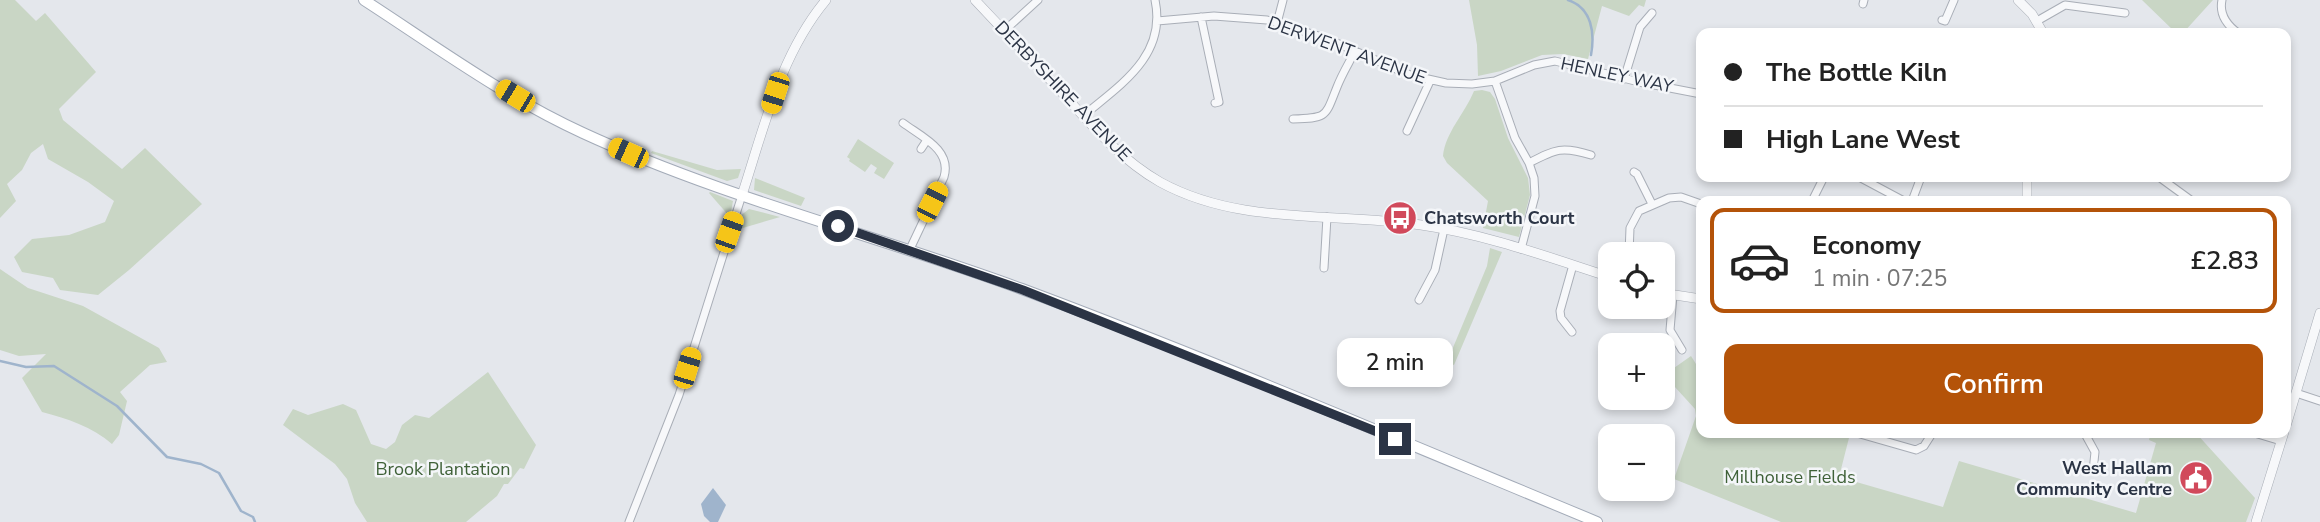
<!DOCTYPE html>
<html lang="en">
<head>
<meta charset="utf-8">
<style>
  body { margin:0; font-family:"Nunito Sans",sans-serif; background:#f2f2f2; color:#222; height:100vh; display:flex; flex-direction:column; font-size:26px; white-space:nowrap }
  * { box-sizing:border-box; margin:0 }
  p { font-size:23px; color:#767676 }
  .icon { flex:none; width:38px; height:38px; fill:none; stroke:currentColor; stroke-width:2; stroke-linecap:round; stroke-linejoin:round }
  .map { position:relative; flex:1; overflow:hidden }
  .drawer { position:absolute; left:1696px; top:196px; width:595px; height:242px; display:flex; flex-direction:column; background:#fff; border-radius:14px; box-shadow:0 4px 10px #0003 }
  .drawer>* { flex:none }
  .hud { position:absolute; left:1696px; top:28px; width:595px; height:154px; border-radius:14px; box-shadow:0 4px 10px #0003; display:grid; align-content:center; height:154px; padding:0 28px; background:#fff }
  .controls { position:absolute; left:1598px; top:242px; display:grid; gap:14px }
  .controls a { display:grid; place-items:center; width:77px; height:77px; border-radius:14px; background:#fff; box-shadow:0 4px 10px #0003; font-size:35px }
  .end { position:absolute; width:32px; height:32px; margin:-16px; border:9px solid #2b3445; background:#fff; box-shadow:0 0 0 4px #fff }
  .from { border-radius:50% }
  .bubble { position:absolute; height:49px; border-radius:14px; background:#fff; box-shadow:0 4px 10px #0003; font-size:23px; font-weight:600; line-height:49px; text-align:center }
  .car { position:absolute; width:21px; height:42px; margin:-21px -10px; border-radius:9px; box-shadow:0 0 5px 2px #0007; background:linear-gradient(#f5c518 24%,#345 0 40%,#f5c518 0 76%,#345 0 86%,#f5c518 0) }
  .hud b { display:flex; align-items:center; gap:24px; height:66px; font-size:26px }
  .hud b+b { border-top:2px solid #e0e0e0 }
  .hud i { width:18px; height:18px; background:#222 }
  ul { padding:12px 0 0; list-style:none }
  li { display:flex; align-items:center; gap:21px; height:105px; margin:0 14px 10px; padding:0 14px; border:4px solid #e0e0e0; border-radius:14px }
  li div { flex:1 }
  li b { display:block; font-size:26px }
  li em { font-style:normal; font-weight:600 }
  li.current { border-color:#b45309 }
  li>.icon { width:63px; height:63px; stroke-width:1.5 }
  .primary-button { display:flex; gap:14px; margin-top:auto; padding:14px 28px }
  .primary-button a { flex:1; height:80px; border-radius:14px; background:#b45309; color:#fff; font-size:28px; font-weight:600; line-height:80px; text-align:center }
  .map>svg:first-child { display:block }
</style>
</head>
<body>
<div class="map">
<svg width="2320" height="522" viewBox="0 0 2320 522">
  <rect width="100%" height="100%" fill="#e4e7ec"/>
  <path fill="#c9d6c5" d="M0 0H15L36 21 45 13 96 72 59 109 63 120 122 169 145 148 202 204 129 270 98 295 60 290 53 278 22 272 14 257 32 239 69 235 105 222 114 201 88 182 48 159 43 144 31 153 22 170 7 184 16 201 0 218Z
    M1469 0H1646L1644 7 1639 5 1629 16 1602 6 1588 59 1563 54 1542 55 1501 71 1478 76 1477 45Z
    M2142 0H2213L2183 33H2176Z
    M1482 90 1490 92 1495 99 1508 138 1528 178 1530 195 1519 237 1483 228 1488 201 1447 163 1443 156C1445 133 1465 113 1474 91Z
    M858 139 894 163 884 179 874 173 877 168 871 164 865 172 849 161 850 159 847 157Z
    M652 151 717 170 741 169 738 178 727 181 651 153Z
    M755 178 805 198 801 206 754 190Z
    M710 192 733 201 730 217 709 193Z
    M749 209 780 217 736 230 740 216Z
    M1490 248 1502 252 1454 365 1447 362 1487 266Z
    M0 269 28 288 83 306 159 348 167 362 150 365 120 392 127 401 119 435 112 444C93 427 66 418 42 412L22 378 46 354 19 356 0 350Z
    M1691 356 1701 372V432L1850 434 1839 477 1943 507 1959 461 2136 513 2156 443 2149 440 2151 432H2195L2255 498 2246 522H1781L1674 479 1696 416 1695 409 1664 375Z
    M488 372 536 445 524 469 520 468 508 484H504L497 496 466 522H367L355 503 347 479 335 464 283 425 293 409 308 415 343 404 356 410 371 444 386 449 395 442 402 425 415 415 429 418Z"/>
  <path fill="#9fb4cc" d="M713 488 726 505 718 522H710L704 516 701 504Z"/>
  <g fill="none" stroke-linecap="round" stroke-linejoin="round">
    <path stroke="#9fb4cc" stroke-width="2.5" d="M1568 0C1592 8 1595 33 1591 55
      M0 361 26 367 54 366 117 406 167 457 201 464 219 473 241 511 253 517 255 522"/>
    <g stroke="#a9aeb7" stroke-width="9">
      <path id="minor" d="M2222 0C2219 14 2227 25 2238 33
        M1863 4 1864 0
        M1201 17 1219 102 1215 103
        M1942 20 1945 21 1954 0
        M1157 21 1214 16 1267 20 1325 38 1410 75 1446 83 1472 84 1495 81 1534 65 1555 61 1639 82 1701 94
        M2037 21 2065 5 2125 13
        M1277 23 1283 0
        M1004 31 1038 0
        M1624 79 1640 27 1652 13
        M1495 81 1515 138 1529 163 1534 178 1535 196 1521 249
        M1083 116C1120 85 1167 56 1155 0
        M1293 119C1328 118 1325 117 1337 87 1342 74 1349 63 1355 51
        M903 123C922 137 952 150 944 177L910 249
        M1407 131 1430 81
        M921 149 927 140
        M1529 163C1556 149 1562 146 1591 155
        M1634 172 1637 174 1652 204
        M1859 177 1904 201
        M2159 177 2192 201
        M1812 201 1824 177
        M1912 201 1921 177
        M1629 254 1630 228 1639 211 1669 198 1681 197 1701 204
        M1324 268 1327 217
        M1673 295 1670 330 1682 350
        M1419 300 1435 270 1444 229
        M1572 332 1561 318 1560 311 1573 265
        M2296 393 2320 401
        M2084 432 2095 452 2093 471
        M2251 432 2281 441
        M1860 434 1916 450 1924 446 1933 432
        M629 522 679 395 742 195"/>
    </g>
    <g stroke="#a9aeb7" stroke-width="10">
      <path id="tertiary" d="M975 0C1002 29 1029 57 1055 85 1088 121 1118 158 1160 182 1240 226 1334 212 1421 225 1485 234 1548 257 1610 277
        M2018 0 2032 14 2043 33
        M742 195C764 128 780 55 826 0
        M2027 201V177
        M1662 293 1701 299
        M2286 426 2320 313
        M2256 522 2284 432"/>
    </g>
    <g stroke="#a3abb8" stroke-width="12">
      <path id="primary" d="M364 0C435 46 506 98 583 133 724 198 876 235 1022 289 1215 361 1406 443 1597 522"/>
    </g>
    <use href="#minor" stroke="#f7f8fa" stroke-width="7"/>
    <use href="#tertiary" stroke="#f7f8fa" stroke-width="9"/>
    <use href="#primary" stroke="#fff" stroke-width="10"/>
  </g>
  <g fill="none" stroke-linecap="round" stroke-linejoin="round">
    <path stroke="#2b3445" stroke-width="9" d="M838 226 1023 290 1395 439"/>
  </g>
  <defs>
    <g id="bus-disc" transform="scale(1.75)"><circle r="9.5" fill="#d1495b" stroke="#f4f6f9"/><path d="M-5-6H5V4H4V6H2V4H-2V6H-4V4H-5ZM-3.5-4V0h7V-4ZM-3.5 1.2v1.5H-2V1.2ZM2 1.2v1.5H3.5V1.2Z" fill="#fff"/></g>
    <g id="civic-disc" transform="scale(1.75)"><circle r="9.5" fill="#d1495b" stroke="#f4f6f9"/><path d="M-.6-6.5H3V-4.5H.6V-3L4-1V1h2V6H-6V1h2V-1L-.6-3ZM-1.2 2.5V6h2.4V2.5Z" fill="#fff"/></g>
  </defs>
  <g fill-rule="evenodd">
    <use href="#bus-disc" x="1400" y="218"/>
    <use href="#civic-disc" x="2196" y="478"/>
  </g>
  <g text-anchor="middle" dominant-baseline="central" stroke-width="5" stroke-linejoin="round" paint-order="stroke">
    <g font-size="18" fill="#2b3445" stroke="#f4f6f9">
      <text transform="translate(1347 50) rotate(20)">DERWENT AVENUE</text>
      <text transform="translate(1617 75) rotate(12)">HENLEY WAY</text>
      <text transform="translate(1063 91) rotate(46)">DERBYSHIRE AVENUE</text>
    </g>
    <g font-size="18" font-weight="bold" fill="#2b3445" stroke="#f4f6f9" text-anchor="start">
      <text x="1424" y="218">Chatsworth Court</text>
      <text x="2172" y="468" text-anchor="end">West Hallam<tspan x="2172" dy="21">Community Centre</tspan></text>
    </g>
    <g font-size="18" fill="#3f6138" stroke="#f4f6f9">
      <text x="443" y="469">Brook Plantation</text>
      <text x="1790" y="477">Millhouse Fields</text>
    </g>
  </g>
</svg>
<div class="controls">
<a><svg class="icon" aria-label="locate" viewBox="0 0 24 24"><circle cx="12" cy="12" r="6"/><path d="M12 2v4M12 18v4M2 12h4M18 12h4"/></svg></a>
<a>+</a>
<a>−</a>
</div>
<i class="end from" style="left:838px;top:226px"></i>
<i class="end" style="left:1395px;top:439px"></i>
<div class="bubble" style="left:1337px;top:338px;width:116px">2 min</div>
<i class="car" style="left:775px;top:93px;rotate:198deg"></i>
<i class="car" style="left:515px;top:96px;rotate:301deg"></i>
<i class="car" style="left:628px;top:153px;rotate:294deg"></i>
<i class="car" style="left:932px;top:202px;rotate:27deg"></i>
<i class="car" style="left:729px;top:232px;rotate:19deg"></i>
<i class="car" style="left:687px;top:368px;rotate:17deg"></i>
<div class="hud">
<b><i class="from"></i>The Bottle Kiln</b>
<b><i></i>High Lane West</b>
</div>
<section class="drawer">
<ul>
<li class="current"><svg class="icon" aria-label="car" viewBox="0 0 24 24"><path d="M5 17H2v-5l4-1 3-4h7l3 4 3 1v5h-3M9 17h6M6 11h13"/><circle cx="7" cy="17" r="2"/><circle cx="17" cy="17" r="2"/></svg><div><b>Economy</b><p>1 min · 07:25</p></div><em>£2.83</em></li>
</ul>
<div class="primary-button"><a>Confirm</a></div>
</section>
</div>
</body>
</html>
